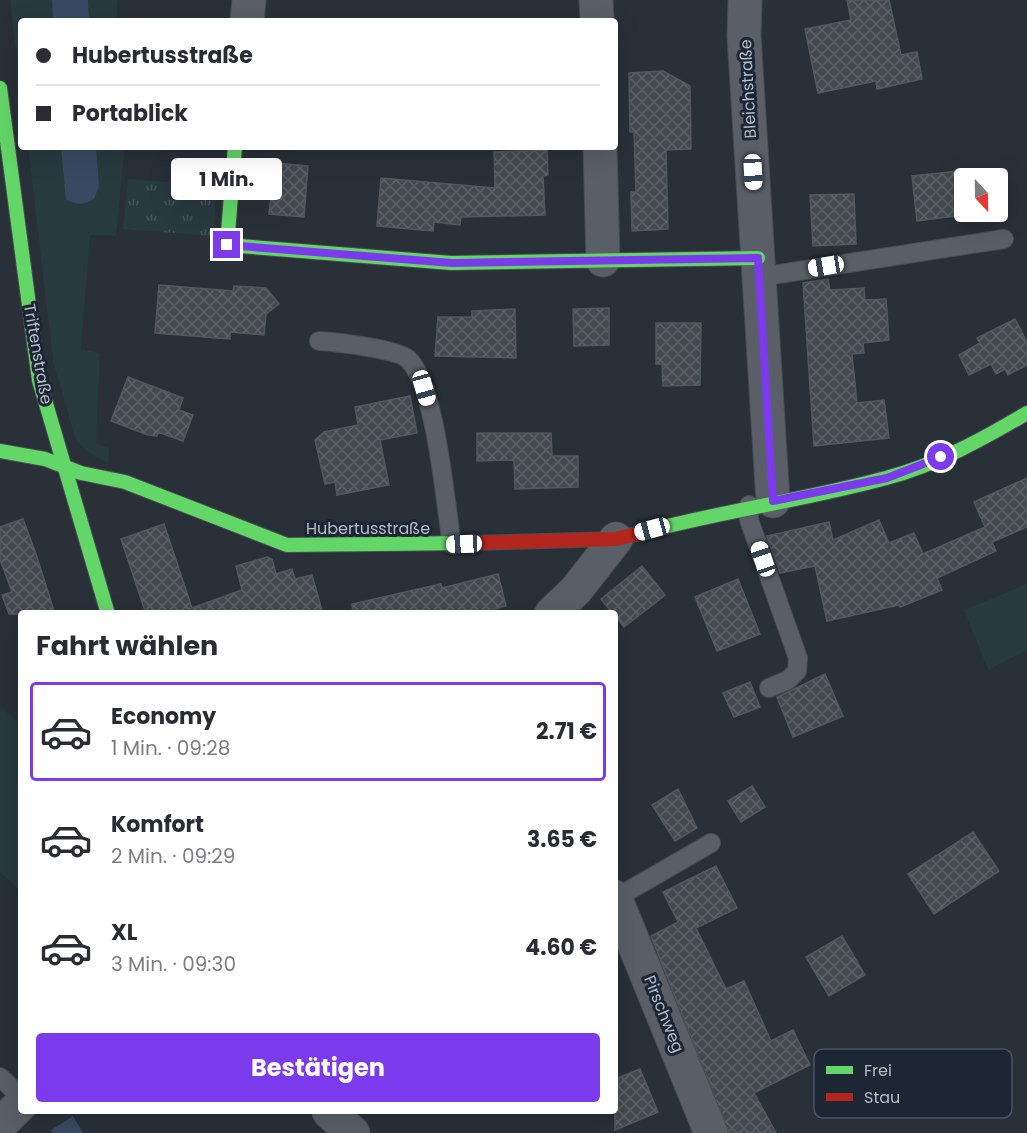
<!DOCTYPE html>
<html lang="de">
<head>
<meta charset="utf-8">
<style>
  body { margin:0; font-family:Poppins,sans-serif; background:#f7f7f7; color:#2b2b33; height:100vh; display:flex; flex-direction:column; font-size:22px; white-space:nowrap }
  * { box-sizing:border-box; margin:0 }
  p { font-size:20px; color:#7c7c81 }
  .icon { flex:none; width:33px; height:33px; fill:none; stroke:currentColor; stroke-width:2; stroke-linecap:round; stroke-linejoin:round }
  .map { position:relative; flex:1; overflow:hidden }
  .side { position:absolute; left:18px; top:610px; width:600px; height:504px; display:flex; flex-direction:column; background:#fff; border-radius:6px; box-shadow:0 6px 24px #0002 }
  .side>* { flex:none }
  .guide { position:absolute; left:18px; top:18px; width:600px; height:132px; border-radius:6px; box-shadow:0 6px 24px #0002; display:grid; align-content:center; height:132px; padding:0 18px; background:#fff }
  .needle { width:39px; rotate:158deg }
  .controls { position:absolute; left:954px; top:168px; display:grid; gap:12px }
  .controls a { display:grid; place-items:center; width:54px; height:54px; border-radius:6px; background:#fff; box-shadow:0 6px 24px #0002; font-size:30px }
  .end { position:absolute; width:27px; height:27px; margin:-14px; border:8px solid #7c3aed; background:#fff; box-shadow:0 0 0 3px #fff }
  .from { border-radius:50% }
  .bubble { position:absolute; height:42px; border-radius:6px; background:#fff; box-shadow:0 6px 24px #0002; font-size:20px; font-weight:700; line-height:42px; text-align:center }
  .car { position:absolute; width:18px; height:36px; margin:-18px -9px; border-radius:8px; box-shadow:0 0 4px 2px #0007; background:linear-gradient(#fff 24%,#345 0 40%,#fff 0 76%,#345 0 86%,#fff 0) }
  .guide b { display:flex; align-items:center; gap:21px; height:57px; font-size:22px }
  .guide b+b { border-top:2px solid #e1e1e2 }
  .guide i { width:15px; height:15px; background:#2b2b33 }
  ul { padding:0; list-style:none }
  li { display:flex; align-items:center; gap:18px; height:99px; margin:0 12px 9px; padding:0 6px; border:3px solid transparent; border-radius:6px }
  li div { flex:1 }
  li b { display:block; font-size:22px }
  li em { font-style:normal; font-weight:700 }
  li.on { border-color:#7c3aed }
  li>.icon { width:54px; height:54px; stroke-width:1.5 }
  h2 { padding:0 18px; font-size:27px; line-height:72px }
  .cta { display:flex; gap:12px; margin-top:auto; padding:12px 18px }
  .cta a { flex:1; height:69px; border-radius:6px; background:#7c3aed; color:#fff; font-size:24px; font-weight:700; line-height:69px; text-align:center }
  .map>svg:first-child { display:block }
</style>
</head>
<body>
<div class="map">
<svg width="1027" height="1133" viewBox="0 0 1027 1133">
  <defs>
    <pattern id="park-tufts" width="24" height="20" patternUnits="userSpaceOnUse" patternTransform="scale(1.5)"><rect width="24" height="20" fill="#273a3e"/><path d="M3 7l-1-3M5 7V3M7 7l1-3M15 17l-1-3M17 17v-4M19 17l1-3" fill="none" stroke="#445559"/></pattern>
    <pattern id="building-cross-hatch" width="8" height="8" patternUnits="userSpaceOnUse" patternTransform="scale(1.5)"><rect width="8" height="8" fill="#444950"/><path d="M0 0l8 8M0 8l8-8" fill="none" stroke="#5d6168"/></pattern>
  </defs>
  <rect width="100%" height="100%" fill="#2a3038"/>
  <path fill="#273a3e" d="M10 0H117V21H21V93Z
    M28 147H125L116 236 90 235 81 349 100 353 96 443 109 448 108 463 95 457 76 441 53 361Z
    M1027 584V650L988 670 964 610Z
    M0 706 21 725V891L0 872Z"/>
  <path fill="url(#park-tufts)" d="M128 179 217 186 213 236 123 229Z"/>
  <path fill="#384963" d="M52 0H88L89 21H53Z
    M61 147H96L99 186 94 199C84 205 78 205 66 200Z
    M73 1116 83 1133H53L51 1130Z"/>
  <path fill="url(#building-cross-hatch)" stroke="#52575f" stroke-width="1.5" d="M847 0H889L901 55 917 52 922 79 877 89 876 81 818 93 805 29 851 20Z
    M663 71 690 86 691 149 666 150 668 229 632 231 631 192H636L634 132H630L629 73Z
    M547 150 548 175 543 176 545 215 461 217 460 225 434 222 433 231 377 226 381 178 495 188 494 152Z
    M275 163 308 166 304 217 269 214Z
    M958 171 963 215 917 221 912 176Z
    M854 194 856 244 813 246 810 195Z
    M828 279 830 290 864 288 865 300 886 299 889 340 863 343 864 353 852 354 857 403 884 400 889 438 814 446 803 283Z
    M159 285 233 291 234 286 266 288 279 304 266 314 264 335 230 332V339L155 333Z
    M609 308V345L574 346 573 309Z
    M515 309 516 358 435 356 438 317H472V311Z
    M1015 319 1027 342V365L1008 375 1005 369 996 374 991 364 969 375 959 355 980 343 977 338Z
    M656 323H701L700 385 663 386 662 364H656Z
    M128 377 183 398 179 410 193 415 183 441 158 432 157 436 148 435 111 421Z
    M410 396 417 433 380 440 389 485 337 495 335 482 325 484 315 440 324 432 358 425 355 407Z
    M477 433H551L552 456H578V487L515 489 514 460 477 461Z
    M1027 478V527L992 542 996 551 937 578 942 590 900 607 899 605 827 621 815 566 780 573 768 541 767 536 829 522 833 540 879 520 889 543 914 533 923 554 985 527 974 502Z
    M23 519 36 554 55 614H9L2 595 12 592 0 559V527Z
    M164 524 192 608 242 590 236 566 267 557 272 559 276 574 292 569 295 579 312 575 323 614H146L121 539Z
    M642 566 665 595 624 627 601 599Z
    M498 574 506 606 475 614H353L352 604 441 584 442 588Z
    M738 579 760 634 717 651 695 597Z
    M825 674 843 716 793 737 777 697Z
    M750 682 760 707 734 717 723 693Z
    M752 786 765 807 741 822 728 801Z
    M678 789 697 828 675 841 652 805Z
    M973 832 999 871 934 914 908 874Z
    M716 866 737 908 696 928 726 989 744 981 771 1041 793 1030 810 1065 754 1093 776 1133H729L651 936 678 922 663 892Z
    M842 936 865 975 829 996 806 957Z
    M640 1069 658 1112 615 1130V1079Z"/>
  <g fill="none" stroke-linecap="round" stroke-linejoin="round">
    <g stroke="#484c53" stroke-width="20">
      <path id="lane" d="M759 277 1004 239
        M319 341C336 342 397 349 408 359 436 385 445 503 452 544
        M749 505V520L798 658 797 671 788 680 769 688
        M616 898 711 843
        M0 1077 21 1097"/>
    </g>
    <g stroke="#484c53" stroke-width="35">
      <path id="street" d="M596 0 597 21
        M745 0 744 36 773 501
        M247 21 249 0
        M600 147 603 260
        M551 614 576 590 616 539
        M615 897 711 1133
        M329 1112 353 1133
        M0 1125 21 1104"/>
    </g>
    <g stroke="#484c53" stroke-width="16">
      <path id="fast" d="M0 88 39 380 108 614
        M235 147 227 245 451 263 758 258
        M0 451 45 459 81 473 125 482 287 545 469 543
        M652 530C729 510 809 499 886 478 936 465 983 439 1027 413"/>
    </g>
    <g stroke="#484c53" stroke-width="16">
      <path id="jam" d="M469 543 616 539 652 530"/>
    </g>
    <use href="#lane" stroke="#5a5e66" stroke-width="18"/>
    <use href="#street" stroke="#5a5e66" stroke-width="33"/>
    <use href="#fast" stroke="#63d668" stroke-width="14"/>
    <use href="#jam" stroke="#b3261e" stroke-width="14"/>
  </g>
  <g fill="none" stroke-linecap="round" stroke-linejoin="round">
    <path stroke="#7c3aed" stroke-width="8" d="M227 245 452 263 758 258 773 501 887 478 941 457"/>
  </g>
  <g text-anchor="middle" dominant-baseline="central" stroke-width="6" stroke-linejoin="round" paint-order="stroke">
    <g font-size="16" fill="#b4bcc9" stroke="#1d2633">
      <text transform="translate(748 89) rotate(-93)">Bleichstraße</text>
      <text transform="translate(38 354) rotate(80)">Triftenstraße</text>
      <text x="368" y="528">Hubertusstraße</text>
      <text transform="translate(664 1014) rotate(68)">Pirschweg</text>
    </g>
  </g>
  <rect x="814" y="1049" width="198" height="69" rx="9" fill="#1d2633" stroke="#4a5360" stroke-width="1.5"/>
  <rect x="826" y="1066" width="27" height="8" fill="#63d668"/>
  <rect x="826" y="1093" width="27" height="8" fill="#b3261e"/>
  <g font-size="16" fill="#b4bcc9">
    <text x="864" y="1076">Frei</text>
    <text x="864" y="1103">Stau</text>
  </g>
</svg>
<div class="controls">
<a><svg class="needle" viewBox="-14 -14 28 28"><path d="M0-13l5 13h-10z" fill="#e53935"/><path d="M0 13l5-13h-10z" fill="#7c7c81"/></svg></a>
</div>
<i class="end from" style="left:941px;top:457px"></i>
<i class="end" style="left:227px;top:245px"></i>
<div class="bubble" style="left:171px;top:158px;width:111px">1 Min.</div>
<i class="car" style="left:753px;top:172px;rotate:177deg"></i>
<i class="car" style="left:826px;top:266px;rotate:261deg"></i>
<i class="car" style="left:424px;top:388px;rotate:164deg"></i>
<i class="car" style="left:652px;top:529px;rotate:255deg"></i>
<i class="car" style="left:464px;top:544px;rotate:268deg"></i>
<i class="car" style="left:763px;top:559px;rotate:341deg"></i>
<div class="guide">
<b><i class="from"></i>Hubertusstraße</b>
<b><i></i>Portablick</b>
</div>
<section class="side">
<h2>Fahrt wählen</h2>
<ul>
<li class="on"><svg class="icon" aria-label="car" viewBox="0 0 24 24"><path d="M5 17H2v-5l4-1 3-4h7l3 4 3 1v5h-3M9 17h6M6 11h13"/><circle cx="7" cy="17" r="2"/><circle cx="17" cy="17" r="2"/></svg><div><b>Economy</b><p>1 Min. · 09:28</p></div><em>2.71 €</em></li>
<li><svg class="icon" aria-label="car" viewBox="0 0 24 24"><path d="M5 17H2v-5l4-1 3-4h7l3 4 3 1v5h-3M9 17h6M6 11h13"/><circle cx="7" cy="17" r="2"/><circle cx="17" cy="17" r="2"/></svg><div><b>Komfort</b><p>2 Min. · 09:29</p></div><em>3.65 €</em></li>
<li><svg class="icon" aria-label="car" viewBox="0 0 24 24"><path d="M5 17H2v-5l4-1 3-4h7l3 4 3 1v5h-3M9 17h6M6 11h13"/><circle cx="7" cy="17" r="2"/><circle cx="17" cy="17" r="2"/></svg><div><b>XL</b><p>3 Min. · 09:30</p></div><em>4.60 €</em></li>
</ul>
<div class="cta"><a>Bestätigen</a></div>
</section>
</div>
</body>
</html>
